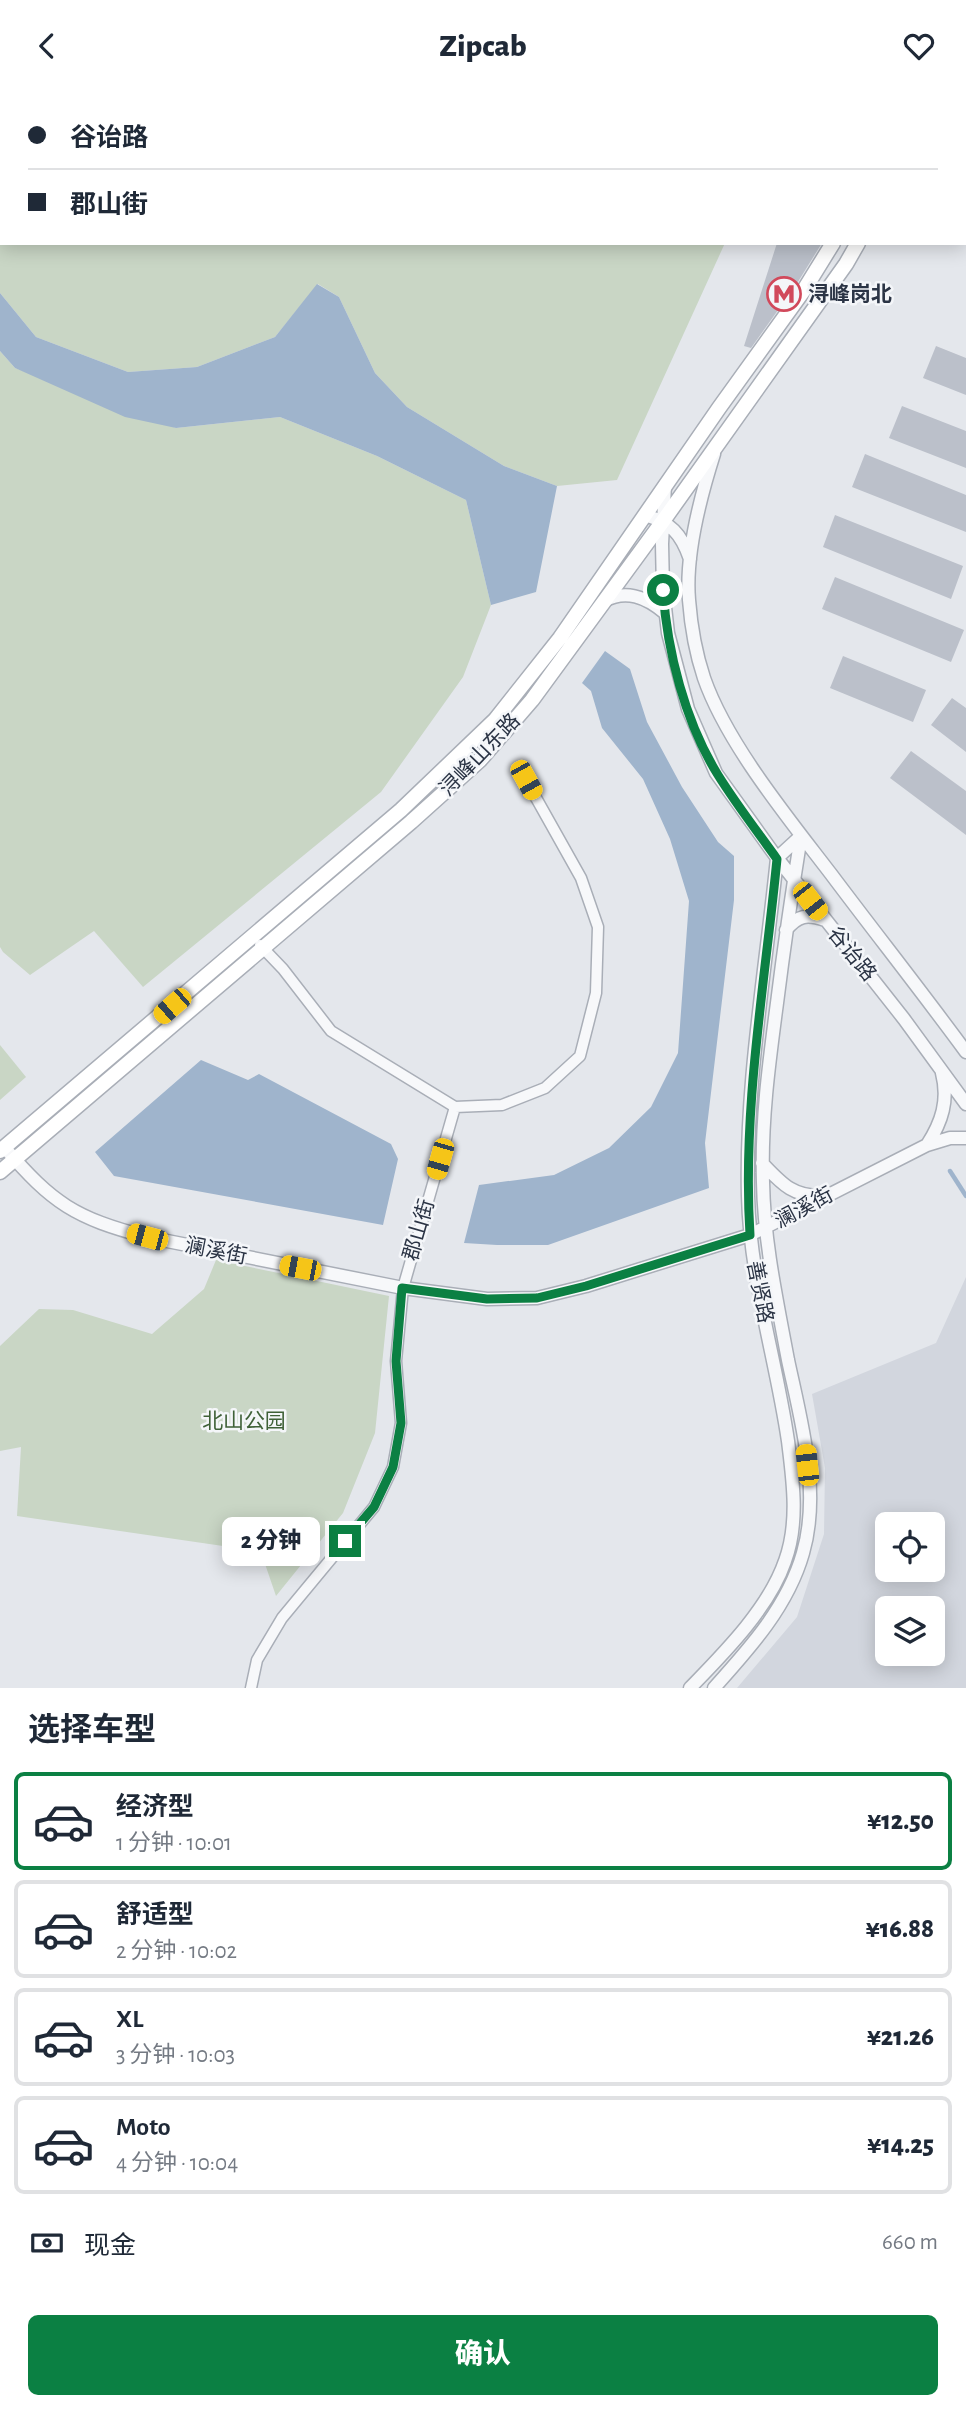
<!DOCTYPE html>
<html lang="zh">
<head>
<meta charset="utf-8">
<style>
  body { margin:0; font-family:"Alegreya Sans","Noto Sans SC",sans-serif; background:#f2f2f3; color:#1f2937; height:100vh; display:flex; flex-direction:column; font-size:26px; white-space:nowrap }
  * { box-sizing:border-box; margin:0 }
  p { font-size:23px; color:#747a83 }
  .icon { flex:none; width:38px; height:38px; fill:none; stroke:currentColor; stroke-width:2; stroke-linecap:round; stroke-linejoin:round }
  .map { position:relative; height:1597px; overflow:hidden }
  .side { display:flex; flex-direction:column; background:#fff; flex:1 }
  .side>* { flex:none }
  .banner { position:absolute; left:0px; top:0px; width:966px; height:154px; box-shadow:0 4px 18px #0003; display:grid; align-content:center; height:154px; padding:0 28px; background:#fff }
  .controls { position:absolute; left:875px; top:1421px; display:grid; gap:14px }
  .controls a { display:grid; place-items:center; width:70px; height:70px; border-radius:10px; background:#fff; box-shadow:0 4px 18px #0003; font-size:35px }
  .end { position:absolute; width:32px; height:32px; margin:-16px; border:9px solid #0b8043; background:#fff; box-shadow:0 0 0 4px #fff }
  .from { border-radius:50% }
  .bubble { position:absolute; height:49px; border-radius:10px; background:#fff; box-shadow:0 4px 18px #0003; font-size:23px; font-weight:800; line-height:49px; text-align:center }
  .car { position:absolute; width:21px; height:42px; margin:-21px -10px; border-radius:9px; box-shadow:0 0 5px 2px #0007; background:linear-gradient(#f5c518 24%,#345 0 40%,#f5c518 0 76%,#345 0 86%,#f5c518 0) }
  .banner b { display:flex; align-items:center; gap:24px; height:66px; font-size:26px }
  .banner b+b { border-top:2px solid #e0e1e3 }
  .banner i { width:18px; height:18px; background:#1f2937 }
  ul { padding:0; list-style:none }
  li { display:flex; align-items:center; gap:21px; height:98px; margin:0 14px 10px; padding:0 14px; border:4px solid #e0e1e3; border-radius:10px }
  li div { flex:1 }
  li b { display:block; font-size:26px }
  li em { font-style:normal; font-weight:800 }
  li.active { border-color:#0b8043 }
  li>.icon { width:63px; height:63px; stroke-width:1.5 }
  h2 { padding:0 28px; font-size:32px; line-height:84px }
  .pay { display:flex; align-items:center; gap:18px; height:77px; padding:0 28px; font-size:26px }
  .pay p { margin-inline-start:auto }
  .button { display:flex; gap:14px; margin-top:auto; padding:14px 28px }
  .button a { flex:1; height:80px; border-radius:10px; background:#0b8043; color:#fff; font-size:28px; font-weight:800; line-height:80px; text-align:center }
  header { display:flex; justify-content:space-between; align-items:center; height:91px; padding:0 28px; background:#fff; font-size:32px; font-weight:800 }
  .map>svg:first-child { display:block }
</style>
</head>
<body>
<header><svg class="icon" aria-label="back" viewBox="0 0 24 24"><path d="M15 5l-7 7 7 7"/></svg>Zipcab<svg class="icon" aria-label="heart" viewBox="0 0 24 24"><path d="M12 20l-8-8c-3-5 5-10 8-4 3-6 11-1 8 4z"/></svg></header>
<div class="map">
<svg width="966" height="1597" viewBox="0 0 966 1597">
  <rect width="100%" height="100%" fill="#e4e7ec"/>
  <path fill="#d2d6de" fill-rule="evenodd" d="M966 1186V1597H737L797 1526 824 1443 825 1377 812 1303 936 1252ZM887 1433H933V1479H887ZM887 1517H933V1563H887Z"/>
  <path fill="#c9d6c5" d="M0 0H784L783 2H2V152H725L617 389 557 395 504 375 407 316 375 282 339 206 318 193 275 246 197 276 128 281 36 246 0 202Z
    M0 260 15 277 176 337 280 326 377 365 466 409 491 514 463 586 381 701 143 896 94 840 30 884 3 861 0 856Z
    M0 954 26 986 0 1009Z
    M216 1169 389 1205 375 1342 343 1422 276 1505 264 1470 223 1455 17 1425 21 1356 0 1360V1255L39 1218 73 1219 152 1243 204 1198Z"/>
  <path fill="#9fb4cc" d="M317 193 339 206 375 282 407 316 504 375 557 395 536 501 491 514 466 409 377 365 280 326 176 337 125 326 15 277 0 260V202L36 246 128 281 197 276 275 246Z
    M605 560 630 578 647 631 682 696 718 751 734 765V809L705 1052 709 1097 548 1154H497L464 1152 479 1094 554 1084 609 1057 651 1016 678 962 689 810 670 748 643 688 602 637 591 600 582 592Z
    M201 969 248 989 259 983 391 1053 398 1068 383 1134 114 1085 95 1061Z"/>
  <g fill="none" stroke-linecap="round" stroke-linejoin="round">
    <path stroke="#9fb4cc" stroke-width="4.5" d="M950 1080 966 1105"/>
  </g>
  <path fill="#bbc0ca" d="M777 152H822L796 194 751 257 744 255Z
    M936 255 966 267V304L923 287Z
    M902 315 966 340V377L889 347Z
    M865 363 966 404V441L852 396Z
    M835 424 963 475 951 508 823 456Z
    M835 486 964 539 951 571 822 518Z
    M843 565 926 599 913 631 830 597Z
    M952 607 966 617V661L931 634Z
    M911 660 966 700V744L890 687Z"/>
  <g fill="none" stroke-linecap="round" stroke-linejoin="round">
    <g stroke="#a9aeb7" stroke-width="13">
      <path id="minor" d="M260 854 283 878 331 940 455 1016 502 1014 545 997 580 965 596 902 598 836 581 787 526 689
        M251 1597 257 1569 282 1527 374 1416 393 1376 401 1332 396 1270 403 1197 455 1016"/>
    </g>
    <g stroke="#a9aeb7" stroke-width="15">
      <path id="tertiary" d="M964 91 966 92
        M714 363C700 407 685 463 689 509 691 535 696 563 704 587 727 653 789 728 831 783 876 843 922 901 966 961
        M665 394 662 453 663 499 668 542 688 618 716 682 777 767 904 928 966 1013
        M645 424C671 432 681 442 690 468
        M604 510C626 498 646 506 665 522
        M786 839C798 824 807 823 825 829
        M927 1054C942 1031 949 1009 942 982
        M4 1056C53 1113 75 1127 147 1146L403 1197 487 1208 537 1207 586 1195 750 1144 927 1054 950 1047H966
        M762 1072C782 1093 793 1106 823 1105
        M690 1597C724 1562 769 1517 785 1470 799 1432 793 1390 788 1350 776 1268 750 1188 748 1105 745 995 766 877 777 767L801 745
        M714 1597C750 1557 788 1515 803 1462 821 1400 801 1330 788 1269 777 1210 764 1151 763 1091 761 1031 769 972 777 912 784 856 792 801 801 745"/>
    </g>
    <g stroke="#a9aeb7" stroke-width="17">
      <path id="secondary" d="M874 0V2
        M894 2 895 0
        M0 1060 401 719 495 629 560 547 719 317 804 199 833 152
        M0 1081 411 731 480 669 532 609 663 430 846 173 858 152"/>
    </g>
    <use href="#minor" stroke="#f7f8fa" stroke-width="10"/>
    <use href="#tertiary" stroke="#f7f8fa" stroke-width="12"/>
    <use href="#secondary" stroke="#fff" stroke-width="14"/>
  </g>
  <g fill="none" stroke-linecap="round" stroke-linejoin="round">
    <path stroke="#0b8043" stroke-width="9" d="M345 1450 374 1416 393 1376 401 1332 396 1270 402 1197 487 1208 537 1207 586 1195 750 1144C742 1018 765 892 777 768 757 740 736 713 718 684 685 631 667 560 663 499"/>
  </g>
  <defs>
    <g id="metro-ring" transform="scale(1.75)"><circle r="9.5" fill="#f4f6f9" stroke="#d1495b" stroke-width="1.5"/><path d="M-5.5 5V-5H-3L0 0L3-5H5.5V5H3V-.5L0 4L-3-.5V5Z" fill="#d1495b"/></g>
  </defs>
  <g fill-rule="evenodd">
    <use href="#metro-ring" x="784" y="203"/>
  </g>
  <g text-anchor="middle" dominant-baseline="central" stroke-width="5" stroke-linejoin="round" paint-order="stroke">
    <g font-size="21" font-weight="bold" fill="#2b3445" stroke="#f4f6f9" text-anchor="start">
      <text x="808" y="203">浔峰岗北</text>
    </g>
    <g font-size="21" fill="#2b3445" stroke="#f4f6f9">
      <text transform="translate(480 664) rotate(-46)">浔峰山东路</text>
      <text transform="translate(852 863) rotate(51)">谷诒路</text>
      <text transform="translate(804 1117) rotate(-28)">澜溪街</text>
      <text transform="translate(419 1139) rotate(-74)">郡山街</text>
      <text transform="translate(216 1160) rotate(11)">澜溪街</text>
      <text transform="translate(760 1201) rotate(79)">善贤路</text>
    </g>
    <g font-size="21" fill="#3f6138" stroke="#f4f6f9">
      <text x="244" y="1330">北山公园</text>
    </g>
  </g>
</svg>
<div class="controls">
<a><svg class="icon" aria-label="locate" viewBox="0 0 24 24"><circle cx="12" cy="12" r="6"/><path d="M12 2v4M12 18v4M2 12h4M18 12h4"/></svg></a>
<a><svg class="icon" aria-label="layers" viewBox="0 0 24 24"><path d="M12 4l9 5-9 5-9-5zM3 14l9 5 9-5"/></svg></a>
</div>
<i class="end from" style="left:663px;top:499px"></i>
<i class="end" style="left:345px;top:1450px"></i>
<div class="bubble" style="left:222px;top:1426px;width:98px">2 分钟</div>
<i class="car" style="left:526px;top:689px;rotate:151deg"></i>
<i class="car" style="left:810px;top:810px;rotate:142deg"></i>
<i class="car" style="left:172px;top:915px;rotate:229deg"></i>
<i class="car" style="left:440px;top:1068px;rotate:196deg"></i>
<i class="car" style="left:147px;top:1146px;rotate:285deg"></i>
<i class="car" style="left:300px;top:1177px;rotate:281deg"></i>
<i class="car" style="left:807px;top:1374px;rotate:354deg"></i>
<div class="banner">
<b><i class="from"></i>谷诒路</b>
<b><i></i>郡山街</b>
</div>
</div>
<section class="side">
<h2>选择车型</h2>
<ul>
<li class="active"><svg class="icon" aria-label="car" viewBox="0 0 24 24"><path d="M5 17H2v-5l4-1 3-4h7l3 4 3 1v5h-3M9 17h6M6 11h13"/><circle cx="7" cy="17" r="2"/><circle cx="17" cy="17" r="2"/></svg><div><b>经济型</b><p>1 分钟 · 10:01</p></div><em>¥12.50</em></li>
<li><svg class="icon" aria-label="car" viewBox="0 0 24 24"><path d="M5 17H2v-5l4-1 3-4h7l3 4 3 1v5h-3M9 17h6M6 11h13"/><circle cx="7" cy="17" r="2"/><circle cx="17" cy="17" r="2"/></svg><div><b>舒适型</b><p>2 分钟 · 10:02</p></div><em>¥16.88</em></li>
<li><svg class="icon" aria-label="car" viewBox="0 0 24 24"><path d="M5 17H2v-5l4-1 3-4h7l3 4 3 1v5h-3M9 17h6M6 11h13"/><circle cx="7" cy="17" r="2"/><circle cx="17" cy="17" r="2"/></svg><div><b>XL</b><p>3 分钟 · 10:03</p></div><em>¥21.26</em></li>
<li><svg class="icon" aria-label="car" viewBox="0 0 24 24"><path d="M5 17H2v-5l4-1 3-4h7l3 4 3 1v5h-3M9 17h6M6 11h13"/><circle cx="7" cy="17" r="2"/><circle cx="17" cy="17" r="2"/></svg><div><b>Moto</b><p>4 分钟 · 10:04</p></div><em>¥14.25</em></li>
</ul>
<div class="pay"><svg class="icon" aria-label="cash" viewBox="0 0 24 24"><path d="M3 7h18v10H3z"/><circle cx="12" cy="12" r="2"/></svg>现金<p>660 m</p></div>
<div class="button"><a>确认</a></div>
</section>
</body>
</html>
